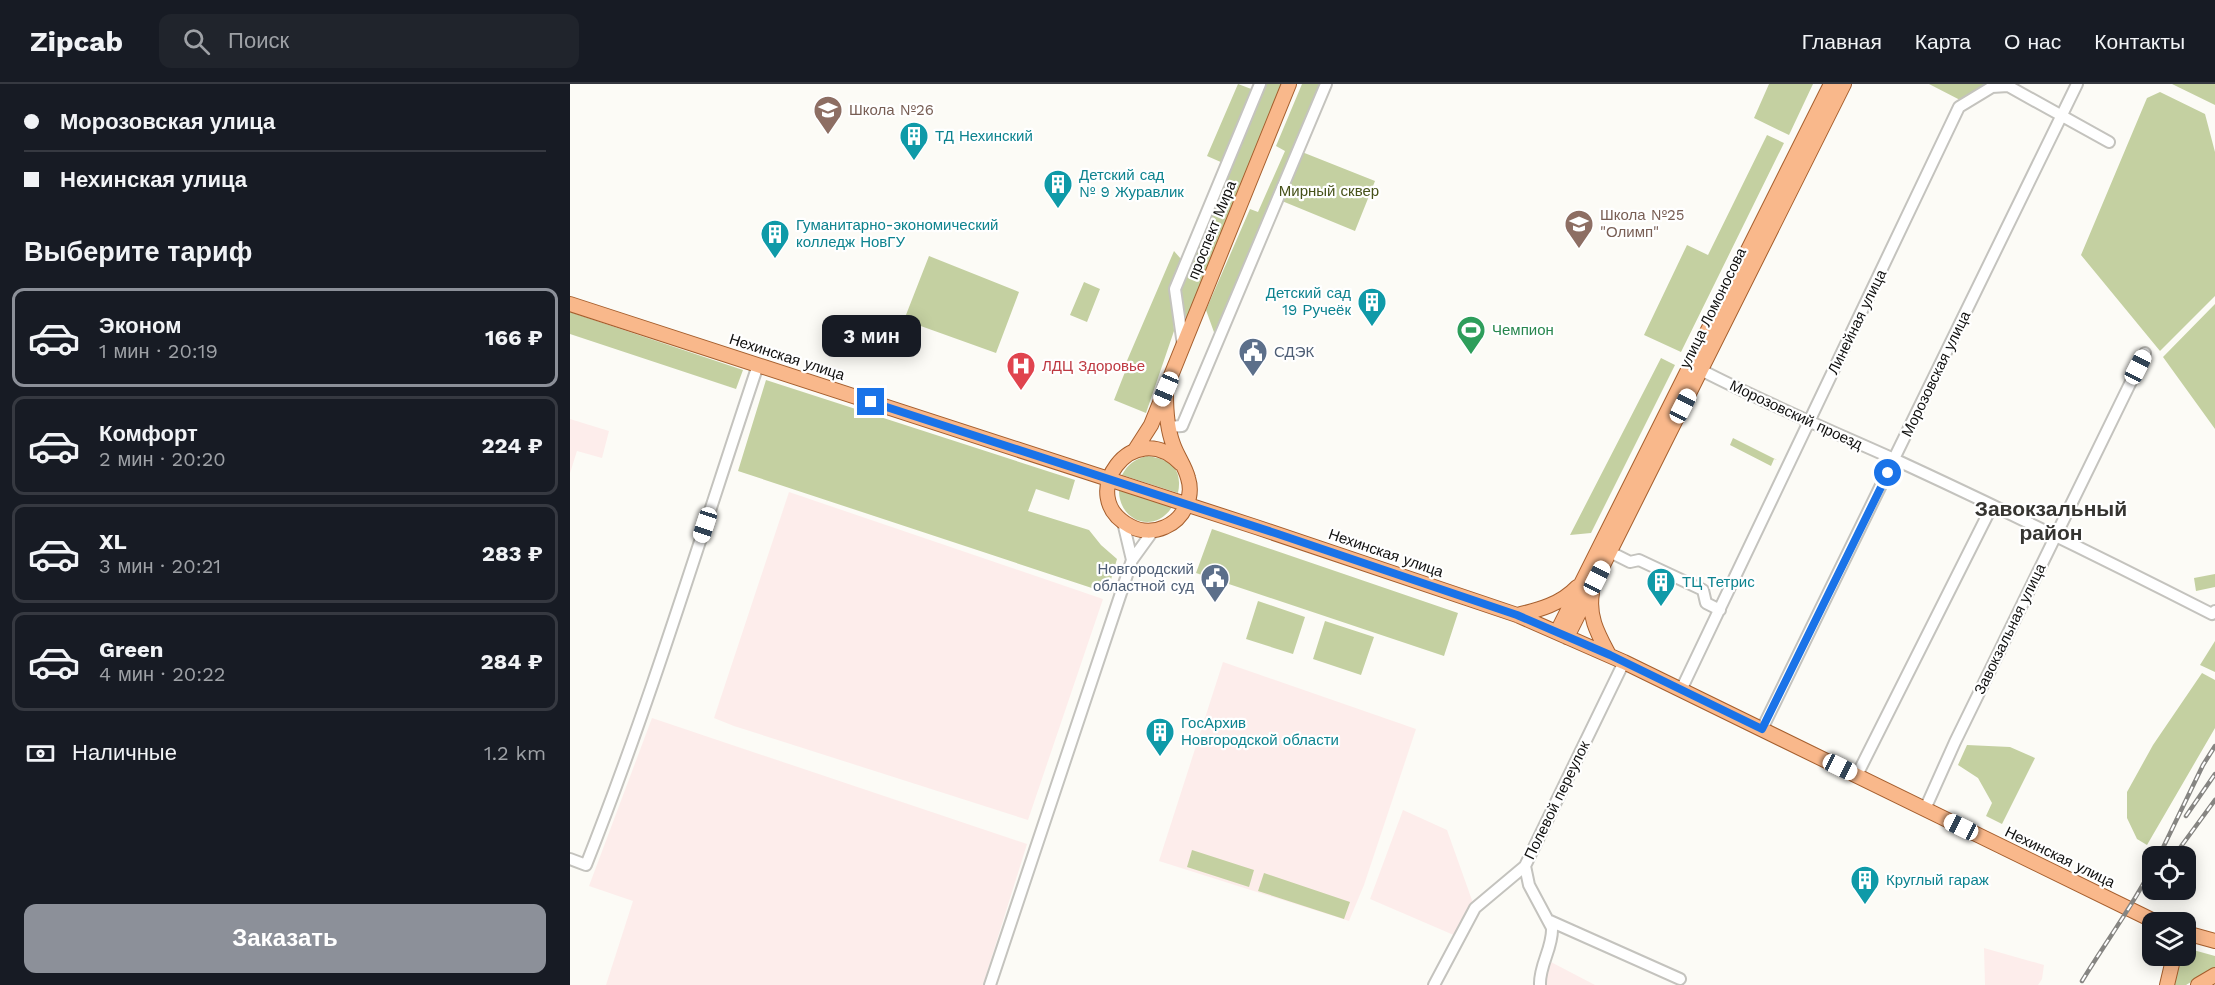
<!DOCTYPE html>
<html lang="ru">
<head>
<meta charset="utf-8">
<style>
  body { margin:0; font-family:"Work Sans",sans-serif; background:#20242c; color:#f1f3f6; height:100vh; display:flex; flex-direction:column; font-size:22px; white-space:nowrap }
  * { box-sizing:border-box; margin:0 }
  p { font-size:20px; color:#9ea1a6 }
  .icon { flex:none; width:33px; height:33px; fill:none; stroke:currentColor; stroke-width:2; stroke-linecap:round; stroke-linejoin:round }
  .map { position:relative; flex:1; overflow:hidden }
  .sheet { display:flex; flex-direction:column; background:#171b24; width:570px }
  .sheet>* { flex:none }
  .top-card { display:grid; align-content:center; height:132px; padding:0 24px; background:#171b24 }
  .tools { position:absolute; left:1572px; top:762px; display:grid; gap:12px }
  .tools a { display:grid; place-items:center; width:54px; height:54px; border-radius:12px; background:#171b24; box-shadow:0 3px 15px #0003; font-size:30px }
  .end { position:absolute; width:27px; height:27px; margin:-14px; border:8px solid #1a73e8; background:#fff; box-shadow:0 0 0 3px #fff }
  .from { border-radius:50% }
  .bubble { position:absolute; height:42px; border-radius:12px; background:#171b24; box-shadow:0 3px 15px #0003; font-size:20px; font-weight:700; line-height:42px; text-align:center }
  .car { position:absolute; width:18px; height:36px; margin:-18px -9px; border-radius:8px; box-shadow:0 0 4px 2px #0007; background:linear-gradient(#fff 24%,#345 0 40%,#fff 0 76%,#345 0 86%,#fff 0) }
  .top-card b { display:flex; align-items:center; gap:21px; height:57px; font-size:22px }
  .top-card b+b { border-top:2px solid #363941 }
  .top-card i { width:15px; height:15px; background:#f1f3f6 }
  ul { padding:0; list-style:none }
  li { display:flex; align-items:center; gap:18px; height:99px; margin:0 12px 9px; padding:0 12px; border:3px solid #363941; border-radius:12px }
  li div { flex:1 }
  li b { display:block; font-size:22px }
  li em { font-style:normal; font-weight:700 }
  li.active { border-color:#8c9099 }
  li>.icon { width:54px; height:54px; stroke-width:1.5 }
  h2 { padding:0 24px; font-size:27px; line-height:72px }
  .pay { display:flex; align-items:center; gap:15px; height:66px; padding:0 24px; font-size:22px }
  .pay p { margin-inline-start:auto }
  .cta { display:flex; gap:12px; margin-top:auto; padding:12px 24px }
  .cta a { flex:1; height:69px; border-radius:12px; background:#8c9099; color:#fff; font-size:24px; font-weight:700; line-height:69px; text-align:center }
  header { display:flex; align-items:center; gap:36px; box-sizing:border-box; height:84px; padding:0 30px; background:#171b24; border-bottom:2px solid #363941 }
  header strong { font-size:28px }
  nav { display:flex; gap:33px; margin-inline-start:auto; font-size:21px }
  .search { width:420px; height:54px; background:#20242c; display:flex; align-items:center; gap:15px; box-sizing:border-box; padding:0 21px; border-radius:12px; color:#9ea1a6; font-size:22px }
  main { display:flex; flex:1; min-height:0 }
  .map>svg:first-child { display:block }
</style>
</head>
<body>
<header>
<strong>Zipcab</strong>
<div class="search"><svg class="icon" aria-label="search" viewBox="0 0 24 24"><circle cx="10" cy="10" r="6"/><path d="M15 15l6 6"/></svg>Поиск</div>
<nav><a>Главная</a><a>Карта</a><a>О нас</a><a>Контакты</a></nav>
</header>
<main>
<section class="sheet">
<div class="top-card">
<b><i class="from"></i>Морозовская улица</b>
<b><i></i>Нехинская улица</b>
</div>
<h2>Выберите тариф</h2>
<ul>
<li class="active"><svg class="icon" aria-label="car" viewBox="0 0 24 24"><path d="M5 17H2v-5l4-1 3-4h7l3 4 3 1v5h-3M9 17h6M6 11h13"/><circle cx="7" cy="17" r="2"/><circle cx="17" cy="17" r="2"/></svg><div><b>Эконом</b><p>1 мин · 20:19</p></div><em>166 ₽</em></li>
<li><svg class="icon" aria-label="car" viewBox="0 0 24 24"><path d="M5 17H2v-5l4-1 3-4h7l3 4 3 1v5h-3M9 17h6M6 11h13"/><circle cx="7" cy="17" r="2"/><circle cx="17" cy="17" r="2"/></svg><div><b>Комфорт</b><p>2 мин · 20:20</p></div><em>224 ₽</em></li>
<li><svg class="icon" aria-label="car" viewBox="0 0 24 24"><path d="M5 17H2v-5l4-1 3-4h7l3 4 3 1v5h-3M9 17h6M6 11h13"/><circle cx="7" cy="17" r="2"/><circle cx="17" cy="17" r="2"/></svg><div><b>XL</b><p>3 мин · 20:21</p></div><em>283 ₽</em></li>
<li><svg class="icon" aria-label="car" viewBox="0 0 24 24"><path d="M5 17H2v-5l4-1 3-4h7l3 4 3 1v5h-3M9 17h6M6 11h13"/><circle cx="7" cy="17" r="2"/><circle cx="17" cy="17" r="2"/></svg><div><b>Green</b><p>4 мин · 20:22</p></div><em>284 ₽</em></li>
</ul>
<div class="pay"><svg class="icon" aria-label="cash" viewBox="0 0 24 24"><path d="M3 7h18v10H3z"/><circle cx="12" cy="12" r="2"/></svg>Наличные<p>1.2 km</p></div>
<div class="cta"><a>Заказать</a></div>
</section>
<div class="map">
<svg width="1645" height="901" viewBox="0 0 1645 901">
  <rect width="100%" height="100%" fill="#fcfbf6"/>
  <path fill="#fdedeb" d="M0 335 39 347 32 374 7 367 0 389Z
    M219 408 533 515 458 736 164 642 144 634Z
    M653 578 846 645 794 801 779 837 589 777Z
    M82 634 457 760 413 901H36L63 817 19 802Z
    M833 726 877 746 903 819 886 852 800 815Z
    M1414 864 1474 881 1472 895 1468 901H1415Z
    M979 877 1025 901H975Z"/>
  <path fill="#c4d0a1" d="M668 0 684 6 653 79 637 72Z
    M695 0H713L615 243 608 202Z
    M732 0H752L645 251 636 226 680 125 688 128 715 67 706 62Z
    M1199 0H1243L1219 51 1184 34Z
    M1359 0H1415L1392 17Z
    M1602 0H1645V21Z
    M1590 8 1635 30 1645 68V212L1590 267 1511 171 1577 14Z
    M1197 51 1214 59 1111 268 1074 251 1117 161 1138 171Z
    M732 68 805 97 785 147 712 117Z
    M604 167 611 175 602 203 604 247 576 329 544 316 555 288 556 279Z
    M359 172 449 208 426 269 334 236Z
    M514 198 530 205 517 238 500 231Z
    M1645 220V345L1593 273Z
    M0 228 173 286 166 305 0 250Z
    M1091 274 1105 281 1021 449 1000 451Z
    M196 296 505 396 499 416 466 405 458 427 519 446 531 461 547 475 537 509 168 387Z
    M1163 354 1207 376 1204 375 1201 382 1160 361Z
    M577 372C600 375 613 384 608 409L552 391C558 380 565 375 577 372Z
    M549 405 602 423C584 451 548 437 549 405Z
    M642 445 888 529 874 572 626 489Z
    M1645 490V503L1626 507 1624 494Z
    M688 517 735 533 723 570 676 555Z
    M755 537 804 553 791 591 743 575Z
    M1645 557V588L1630 581Z
    M1632 589 1645 596V644L1577 761 1567 755 1557 734V708L1583 661Z
    M1397 661 1440 663 1465 674 1432 740 1416 732 1422 719 1408 694 1388 681Z
    M622 766 684 786 679 803 617 783Z
    M694 789 780 818 774 835 688 807Z
    M1616 864 1645 872V884L1616 901H1605L1606 872H1616Z"/>
  <g fill="none" stroke-linecap="round" stroke-linejoin="round">
    <g stroke="#c4c3be" stroke-width="14">
      <path id="minor" d="M613 261 605 205 690 0
        M1131 286C1195 319 1261 347 1326 376 1432 425 1538 477 1642 530L1645 527
        M598 343 612 342 756 0
        M553 438 562 476
        M1040 468 1060 478 1069 476 1133 506 1136 519 1150 526
        M1111 606 1389 23 1422 3 1438 2 1539 58
        M1192 645 1507 0
        M1287 691 1422 422
        M1355 725 1385 658 1575 269
        M0 775 16 781C81 617 132 448 188 281
        M955 782 959 801 982 844C983 864 969 881 970 901
        M980 837 1110 895
        M420 901 562 476 583 447
        M864 901 905 824 955 782 1054 578"/>
    </g>
    <g stroke="#a55e2d" stroke-width="16">
      <path id="major" d="M0 220 686 443 947 531 1054 578 1586 838
        M596 310C596 327 597 344 603 360 607 372 615 382 618 394 624 413 614 435 595 443 584 448 571 448 560 442 504 413 563 330 611 380
        M565 366 581 341 719 0
        M1022 509C1018 533 1028 550 1039 571
        M947 531C969 526 991 520 1007 503
        M987 548 1261 0
        M997 553 1274 0
        M1616 849 1645 857
        M1597 901 1602 880 1601 872
        M1628 901 1645 891"/>
    </g>
    <use href="#minor" stroke="#fff" stroke-width="10"/>
    <use href="#major" stroke="#f9b88b" stroke-width="14"/>
    <g stroke="#868582" stroke-width="4.5">
      <path id="rail" d="M1616 732 1645 690
        M1589 772 1633 681 1645 662
        M1604 772 1645 716
        M1512 897C1535 859 1562 823 1582 784"/>
    </g>
    <use href="#rail" stroke="#fff" stroke-width="2" stroke-dasharray="7" stroke-linecap="butt"/>
  </g>
  <g fill="none" stroke-linecap="round" stroke-linejoin="round">
    <path stroke="#1a73e8" stroke-width="8" d="M301 318 708 450 947 531 1040 571 1192 645 1318 389"/>
  </g>
  <defs>
    <g id="school-pin" transform="scale(1.5)"><path d="M0 17L-7.5 6A9.5 9.5 0 1 1 7.5 6Z" fill="#8d6e63" stroke="#fff"/><path d="M0-5L7-2L0 1L-7-2ZM-4 1L0 2.5L4 1V4Q0 6-4 4Z" fill="#fff"/></g>
    <g id="building-pin" transform="scale(1.5)"><path d="M0 17L-7.5 6A9.5 9.5 0 1 1 7.5 6Z" fill="#0f9aa8" stroke="#fff"/><path d="M-4-6H4V6H1V3H-1V6H-4ZM-2.5-4.3h1.7v1.8h-1.7ZM.8-4.3h1.7v1.8H.8ZM-2.5-1h1.7V.8h-1.7ZM.8-1h1.7V.8H.8Z" fill="#fff"/></g>
    <g id="stadium-pin" transform="scale(1.5)"><path d="M0 17L-7.5 6A9.5 9.5 0 1 1 7.5 6Z" fill="#2e9e5b" stroke="#fff"/><path d="M0-5a6.5 5 0 1 0 0 10a6.5 5 0 1 0 0-10ZM-3.5-1.8h7v3.6h-7Z" fill="#fff"/></g>
    <g id="civic-pin" transform="scale(1.5)"><path d="M0 17L-7.5 6A9.5 9.5 0 1 1 7.5 6Z" fill="#5c6f8a" stroke="#fff"/><path d="M-.6-6.5H3V-4.5H.6V-3L4-1V1h2V6H-6V1h2V-1L-.6-3ZM-1.2 2.5V6h2.4V2.5Z" fill="#fff"/></g>
    <g id="hospital-pin" transform="scale(1.5)"><path d="M0 17L-7.5 6A9.5 9.5 0 1 1 7.5 6Z" fill="#e0444e" stroke="#fff"/><path d="M-5-5h3v3.5h4V-5h3V5h-3V1.5h-4V5h-3Z" fill="#fff"/></g>
  </defs>
  <g fill-rule="evenodd">
    <use href="#school-pin" x="258" y="26"/>
    <use href="#building-pin" x="344" y="52"/>
    <use href="#building-pin" x="488" y="100"/>
    <use href="#school-pin" x="1009" y="140"/>
    <use href="#building-pin" x="205" y="150"/>
    <use href="#building-pin" x="802" y="218"/>
    <use href="#stadium-pin" x="901" y="246"/>
    <use href="#civic-pin" x="683" y="268"/>
    <use href="#hospital-pin" x="451" y="282"/>
    <use href="#civic-pin" x="645" y="494"/>
    <use href="#building-pin" x="1091" y="498"/>
    <use href="#building-pin" x="590" y="648"/>
    <use href="#building-pin" x="1295" y="796"/>
  </g>
  <g text-anchor="middle" dominant-baseline="central" stroke-width="4.5" stroke-linejoin="round" paint-order="stroke">
    <g font-size="15" fill="#785e54" stroke="#fff" text-anchor="start">
      <text x="279" y="26">Школа №26</text>
      <text x="1030" y="131">Школа №25<tspan x="1030" dy="17">"Олимп"</tspan></text>
    </g>
    <g font-size="15" fill="#0d838f" stroke="#fff" text-anchor="start">
      <text x="365" y="52">ТД Нехинский</text>
      <text x="509" y="91">Детский сад<tspan x="509" dy="17">№ 9 Журавлик</tspan></text>
      <text x="226" y="141">Гуманитарно-экономический<tspan x="226" dy="17">колледж НовГУ</tspan></text>
      <text x="781" y="209" text-anchor="end">Детский сад<tspan x="781" dy="17">19 Ручеёк</tspan></text>
      <text x="1112" y="498">ТЦ Тетрис</text>
      <text x="611" y="639">ГосАрхив<tspan x="611" dy="17">Новгородской области</tspan></text>
      <text x="1316" y="796">Круглый гараж</text>
    </g>
    <g font-size="15" fill="#47521a" stroke="#fff">
      <text x="759" y="107">Мирный сквер</text>
    </g>
    <g font-size="15" fill="#10100f" stroke="#fff">
      <text transform="translate(642 146) rotate(-68)">проспект Мира</text>
      <text transform="translate(1143 224) rotate(-64)">улица Ломоносова</text>
      <text transform="translate(1287 238) rotate(-64)">Линейная улица</text>
      <text transform="translate(217 273) rotate(18)">Нехинская улица</text>
      <text transform="translate(1366 290) rotate(-64)">Морозовская улица</text>
      <text transform="translate(1226 331) rotate(25)">Морозовский проезд</text>
      <text transform="translate(816 469) rotate(19)">Нехинская улица</text>
      <text transform="translate(1440 545) rotate(-64)">Завокзальная улица</text>
      <text transform="translate(987 716) rotate(-64)">Полевой переулок</text>
      <text transform="translate(1490 773) rotate(26)">Нехинская улица</text>
    </g>
    <g font-size="15" fill="#27864d" stroke="#fff" text-anchor="start">
      <text x="922" y="246">Чемпион</text>
    </g>
    <g font-size="15" fill="#4e5e75" stroke="#fff" text-anchor="start">
      <text x="704" y="268">СДЭК</text>
      <text x="624" y="485" text-anchor="end">Новгородский<tspan x="624" dy="17">областной суд</tspan></text>
    </g>
    <g font-size="15" fill="#be3a42" stroke="#fff" text-anchor="start">
      <text x="472" y="282">ЛДЦ Здоровье</text>
    </g>
    <g font-size="21" font-weight="bold" fill="#363531" stroke="#fff">
      <text x="1481" y="424">Завокзальный<tspan x="1481" dy="24">район</tspan></text>
    </g>
  </g>
</svg>
<div class="tools">
<a><svg class="icon" aria-label="locate" viewBox="0 0 24 24"><circle cx="12" cy="12" r="6"/><path d="M12 2v4M12 18v4M2 12h4M18 12h4"/></svg></a>
<a><svg class="icon" aria-label="layers" viewBox="0 0 24 24"><path d="M12 4l9 5-9 5-9-5zM3 14l9 5 9-5"/></svg></a>
</div>
<i class="end from" style="left:1318px;top:389px"></i>
<i class="end" style="left:301px;top:318px"></i>
<div class="bubble" style="left:252px;top:231px;width:99px">3 мин</div>
<i class="car" style="left:1568px;top:283px;rotate:27deg"></i>
<i class="car" style="left:596px;top:305px;rotate:203deg"></i>
<i class="car" style="left:1113px;top:322px;rotate:27deg"></i>
<i class="car" style="left:135px;top:441px;rotate:198deg"></i>
<i class="car" style="left:1027px;top:494px;rotate:27deg"></i>
<i class="car" style="left:1270px;top:683px;rotate:116deg"></i>
<i class="car" style="left:1391px;top:743px;rotate:296deg"></i>
</div>
</main>
</body>
</html>
